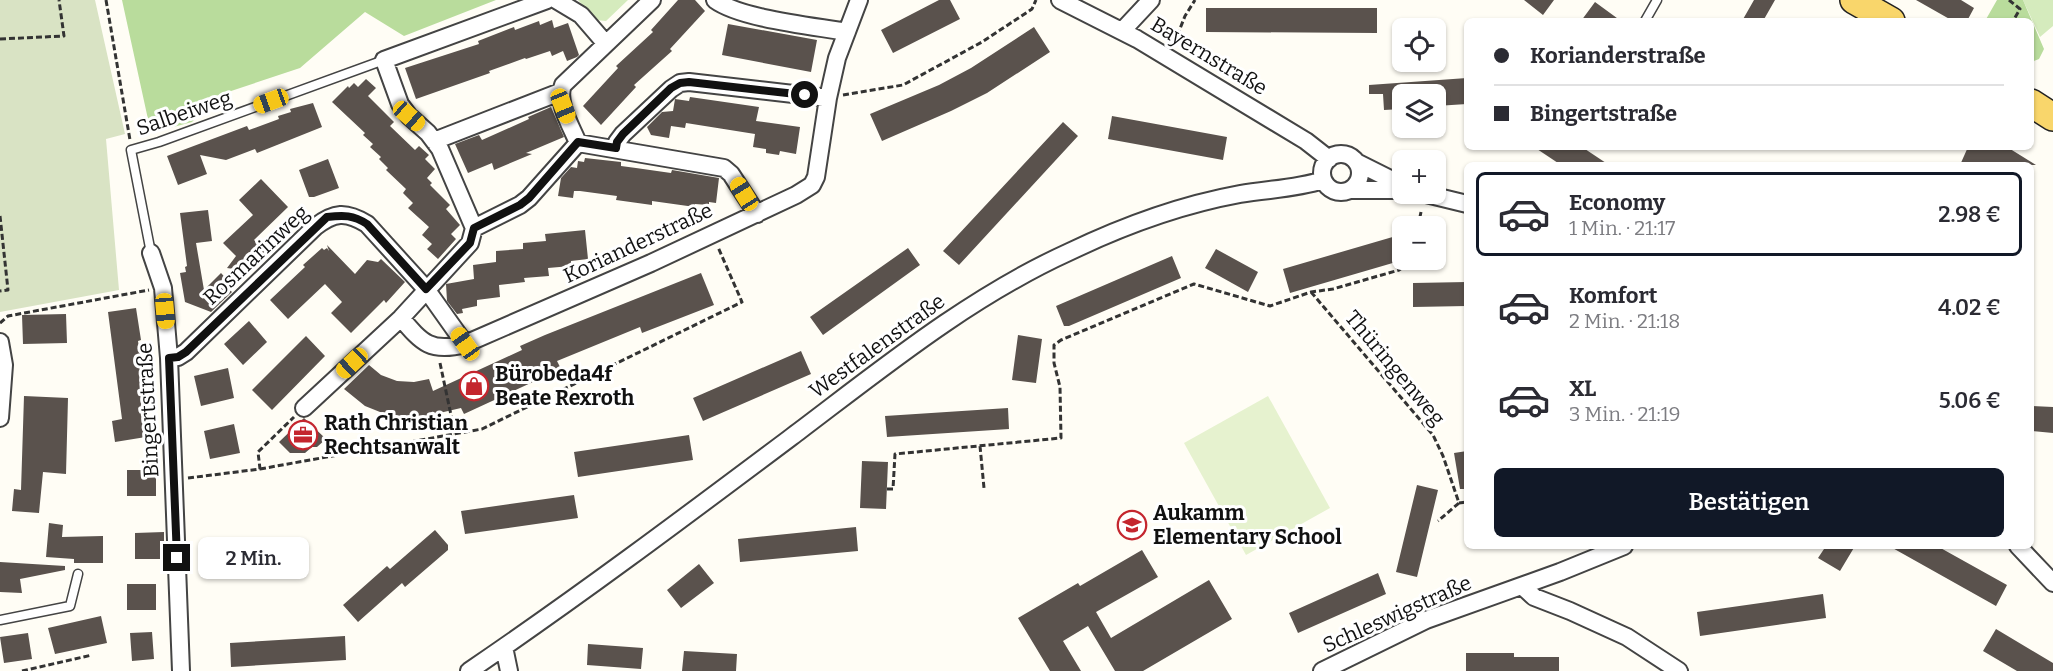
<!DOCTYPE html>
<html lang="de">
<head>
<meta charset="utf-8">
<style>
  body { margin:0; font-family:Bitter,serif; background:#f7f7f7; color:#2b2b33; height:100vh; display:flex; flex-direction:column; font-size:22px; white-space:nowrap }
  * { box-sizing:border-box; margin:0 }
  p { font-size:20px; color:#7c7c81 }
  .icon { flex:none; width:33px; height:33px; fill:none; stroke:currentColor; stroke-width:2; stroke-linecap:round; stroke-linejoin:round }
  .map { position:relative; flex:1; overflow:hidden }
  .drawer { position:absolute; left:1464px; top:162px; width:570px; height:387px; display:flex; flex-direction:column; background:#fff; border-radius:9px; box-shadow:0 2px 4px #0004 }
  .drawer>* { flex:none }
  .hud { position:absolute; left:1464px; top:18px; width:570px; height:132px; border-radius:9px; box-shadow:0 2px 4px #0004; display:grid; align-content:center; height:132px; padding:0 30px; background:#fff }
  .buttons { position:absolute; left:1392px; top:18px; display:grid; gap:12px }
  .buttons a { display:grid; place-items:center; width:54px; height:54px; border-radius:9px; background:#fff; box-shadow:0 2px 4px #0004; font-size:30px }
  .end { position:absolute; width:27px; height:27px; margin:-14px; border:8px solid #111; background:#fff; box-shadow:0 0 0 3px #fff }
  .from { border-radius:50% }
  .bubble { position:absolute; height:42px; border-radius:9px; background:#fff; box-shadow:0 2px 4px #0004; font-size:20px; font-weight:600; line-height:42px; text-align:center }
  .car { position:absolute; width:18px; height:36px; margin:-18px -9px; border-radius:8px; box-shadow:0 0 4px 2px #0007; background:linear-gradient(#f5c518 24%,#345 0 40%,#f5c518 0 76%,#345 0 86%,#f5c518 0) }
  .hud b { display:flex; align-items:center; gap:21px; height:57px; font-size:22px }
  .hud b+b { border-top:2px solid #e1e1e2 }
  .hud i { width:15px; height:15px; background:#2b2b33 }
  ul { padding:10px 0 0; list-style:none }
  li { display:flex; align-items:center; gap:18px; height:84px; margin:0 12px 9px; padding:0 18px; border:3px solid transparent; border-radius:9px }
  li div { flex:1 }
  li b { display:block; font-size:22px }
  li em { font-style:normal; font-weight:600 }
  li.current { border-color:#111827 }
  li>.icon { width:54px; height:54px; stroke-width:1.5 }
  .cta { display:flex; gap:12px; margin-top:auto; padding:12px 30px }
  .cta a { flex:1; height:69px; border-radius:9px; background:#111827; color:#fff; font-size:24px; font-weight:600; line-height:69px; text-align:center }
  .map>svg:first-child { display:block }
</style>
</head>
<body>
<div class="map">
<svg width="2053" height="671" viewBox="0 0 2053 671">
  <rect width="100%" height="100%" fill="#fffdf5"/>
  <path fill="#d5ebbd" d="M578 0H628L606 21 596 20Z
    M2023 0H2053V26L2040 37Z"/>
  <path fill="#b9dc9c" d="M122 0H496L404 36 365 12 300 68 216 96 192 122 151 133Z
    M1997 0H2023L2044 49 2039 59 2031 62V21H1985Z"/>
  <path fill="#d9e3c4" d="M0 0H95L125 134 106 139 119 290 0 312Z"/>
  <path fill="#e6f2cf" d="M1268 396 1330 508 1246 555 1184 443Z"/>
  <path fill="#5a524d" d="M678 0H695L705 11 670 49 672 51 634 85 636 87 601 125 583 106 618 68 616 66 653 32 651 30Z
    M939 0H950L960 19 893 53 881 30Z
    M1524 0H1554L1543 15Z
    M1754 0H1775L1763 21H1742Z
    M1916 0H1961L1974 8 1967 21H1953Z
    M1595 2 1621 21H1581Z
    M1206 8H1377V33L1206 32Z
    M552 20 554 28 568 23 579 55 577 57 567 61 563 51 552 56 550 51 526 59 525 58 489 71 490 73 416 99 405 68 479 44 478 41 514 27 515 30 539 21 540 25Z
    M728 24 817 40 811 72 722 55Z
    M1034 27 1050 52 987 93 951 111 882 141 870 114 939 85 971 68Z
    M1467 78V104L1436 106V94H1402V109L1384 110 1383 94H1369V85Z
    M366 79 376 88 368 96 394 122 390 126 415 150 419 146 429 155 425 159 435 169 427 178 432 183 430 185 450 205 446 209 460 225 451 234 456 239 438 259 427 249 432 244 422 235 429 227 408 208 413 203 403 193 406 189 386 170 388 168 379 159 381 157 370 147 373 144 363 135 365 133 332 102 348 86 349 88 354 83 358 87Z
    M690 97 759 107 756 121 800 127 796 154 780 151 779 155 766 153V149L753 147 755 134 686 123 685 128 671 126 669 138 651 135 647 127 662 112 673 111 675 99 689 101Z
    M313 103 322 127 257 153 255 149 226 160 200 155 207 174 178 185 167 156 247 126 249 130 279 119 278 116 291 112 290 109Z
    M551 107 564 137 526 153 532 154 494 170 492 163 468 173 455 144 479 135 482 140 529 119 528 117Z
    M1112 116 1227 137 1223 160 1108 139Z
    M1063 122 1078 136 959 265 943 251Z
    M1534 147H1582L1609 165H1561Z
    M1968 147H2007L2036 165H1960Z
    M585 158 621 162V166L636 168 671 173 672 170 719 178 716 203 709 202V205L695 204V207L652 201V205L616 200 617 196 580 191H574L573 198 558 196 561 178 571 167 577 168 578 161 584 162Z
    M328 159 339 188 314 197H309L299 170Z
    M261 179 288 207 254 240 266 252 246 271 227 268 236 256 223 243 253 215 239 200Z
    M208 210 212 241 196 243 204 290 221 273 231 284 227 287 232 292 211 312 185 302 180 273 186 272 185 267 187 266 180 213Z
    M585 230 588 259 571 261V266L548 268 549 276 524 278 525 282 499 285 500 297 477 300V306L462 309 463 313 457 314 447 301 446 284 474 279 473 265 496 262V251L523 249V243L546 241 545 234Z
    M1396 236 1403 260 1290 293 1283 269Z
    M327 245 355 274 367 260 378 262 381 259 405 282 386 303 384 300 351 333 331 313 342 302 325 284 288 319 270 300 305 267 303 265 322 248 324 250 327 248 329 251Z
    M908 248 920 265 823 335 810 317Z
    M1216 249 1258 272 1248 292 1205 268Z
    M1172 256 1181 278 1069 326H1064L1056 306Z
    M701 273 714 305 642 333 640 327 557 361 561 369 464 414 461 408 418 418 390 416 365 406 344 389 369 365 381 375 397 381 414 382 429 379 433 391 522 350 520 346 545 335Z
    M1467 282V306L1413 307V283Z
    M136 308 141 340 138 341 152 436 115 442 112 421 122 419 108 312Z
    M66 314 67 343 23 344 22 315Z
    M249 321 267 342 243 365 224 344Z
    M1018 335 1042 339 1036 383 1012 380Z
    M306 336 325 356 272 410 252 390Z
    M801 351 811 374 703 421 693 398Z
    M228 368 234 398 201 406 194 376Z
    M24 396 68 398 66 474 43 472 39 513 12 511 14 489 21 490Z
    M2031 406 2053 407V433L2031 431Z
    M1008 408 1009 429 887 437 885 416Z
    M304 418 326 439 317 447H312L305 453H290L279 442Z
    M234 424 240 453 210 459 204 431Z
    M689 435 693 460 578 477 574 452Z
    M1467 451V489H1460L1454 453Z
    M862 461 888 462 886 509 860 508Z
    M127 470H156V496H127Z
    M1417 485 1438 490 1417 577 1396 572Z
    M574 495 578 518 465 534 461 511Z
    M49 523 63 525 62 537 103 536V563H74V559L46 557Z
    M856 527 858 551 740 562 738 539Z
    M435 530 448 545V550L405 587 402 583 358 622 343 605 387 566 390 569Z
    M164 532V559H135V533Z
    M1826 546H1855L1840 571 1818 558Z
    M1889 546H1937L2007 585 1996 606Z
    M1142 550 1158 577 1096 612 1111 638 1209 580 1232 619 1143 671H1115L1088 626 1063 641 1081 671H1050L1018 618 1078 583 1080 586Z
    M0 562 65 566V570L20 579 22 593 0 592Z
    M699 564 714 583 681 608 667 590Z
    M1378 573 1386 594 1298 633 1289 613Z
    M127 584H156V610H127Z
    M1823 594 1826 618 1700 636 1697 612Z
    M101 616 107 643 55 654 48 628Z
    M1996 629 2053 663V671H2017L1983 651Z
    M152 632 154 659 132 661 130 633Z
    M28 633 32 659 4 663 0 637Z
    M345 636 346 660 231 667 230 643Z
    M588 644 643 648 641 669 587 665Z
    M684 651 737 654 736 671H682Z
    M1466 653H1514V657H1559V671H1466Z"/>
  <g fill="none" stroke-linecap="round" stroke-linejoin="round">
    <g stroke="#444" stroke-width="11">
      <path id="lane" d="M1645 21 1657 0
        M151 253 131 150 159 142 384 60
        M0 620 70 606 78 574"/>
    </g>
    <g stroke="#444" stroke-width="20">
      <path id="street" d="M556 0 581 15 606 44
        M652 0 563 85C556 102 571 126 578 143L724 168 731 174 757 214
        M715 0C741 19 813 26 847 32
        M1060 0 1137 39 1306 141 1329 159
        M1122 31 1151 0
        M434 141 560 92
        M616 148 617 142 623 134 671 89 680 83 689 82 828 98
        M1322 173a19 19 0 1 1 38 0a19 19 0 1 1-38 0Z
        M1358 163 1402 185
        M1350 190H1402
        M1426 194 1467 204
        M474 228 520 205 529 198 578 143
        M151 253 163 288 169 358 181 671
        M401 318C422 343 431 353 465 344L651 263 796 195 812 185 816 177 828 98 837 58 859 0
        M0 342 4 365 0 418
        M169 358 178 357 186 352 315 227C334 212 346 211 367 224L426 289 465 344
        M304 408 401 318 470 243 474 228 440 149 428 133 409 116 400 104 384 60 547 0
        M2018 546 2053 583
        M1522 586 1534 597 1570 611 1627 637 1679 671
        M504 647 509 671
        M469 671C581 595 690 513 798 432 884 367 970 297 1069 252 1123 226 1180 205 1240 194 1268 189 1296 189 1323 180
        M1322 671 1426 620 1560 572 1624 546"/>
    </g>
    <g stroke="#222" stroke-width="30">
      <path id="primary" d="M1854 0 1891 21
        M2031 103 2053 117"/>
    </g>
    <path stroke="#333" stroke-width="3" stroke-dasharray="6 3" stroke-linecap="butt" d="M106 0 130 140
      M2009 0 2020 9 2013 21
      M0 39 64 36 59 0
      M1174 44 1185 16 1195 0
      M843 95 903 85 982 42 1032 9 1036 0
      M0 216 8 290 0 291
      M1418 226 1421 212
      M1311 292 1433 435 1443 456 1459 503 1438 521
      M0 323 8 316 149 290
      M440 363 455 434
      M980 446 984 488
      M260 469 482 429 742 302 718 247
      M188 478 260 469 258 452 294 417
      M887 489H893L895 454 1061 438 1060 387 1054 363V345L1061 340 1194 284 1270 306 1311 292 1333 289 1399 270 1408 264 1409 260
      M1459 503 1467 502
      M22 671 92 655"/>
    <use href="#lane" stroke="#fff" stroke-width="8"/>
    <use href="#street" stroke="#fff" stroke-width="16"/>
    <use href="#primary" stroke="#f9d66b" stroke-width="27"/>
  </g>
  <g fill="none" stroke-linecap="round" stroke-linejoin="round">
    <path stroke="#111" stroke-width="8" d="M177 558 169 358 178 357 186 352 327 217C344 215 353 215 367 224L426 289 470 243 474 228 520 205 529 198 578 142 616 148 617 142 623 134 671 88 680 83 689 82 805 95"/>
  </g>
  <defs>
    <g id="shop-ring" transform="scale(1.5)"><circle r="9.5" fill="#fff" stroke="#c4262e" stroke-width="1.5"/><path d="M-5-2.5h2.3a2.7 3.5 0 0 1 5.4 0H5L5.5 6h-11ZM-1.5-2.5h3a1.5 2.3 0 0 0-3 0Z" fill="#c4262e"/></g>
    <g id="office-ring" transform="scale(1.5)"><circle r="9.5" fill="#fff" stroke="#c4262e" stroke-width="1.5"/><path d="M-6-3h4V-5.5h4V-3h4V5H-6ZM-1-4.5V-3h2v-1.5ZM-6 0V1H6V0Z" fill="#c4262e"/></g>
    <g id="school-ring" transform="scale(1.5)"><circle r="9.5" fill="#fff" stroke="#c4262e" stroke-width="1.5"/><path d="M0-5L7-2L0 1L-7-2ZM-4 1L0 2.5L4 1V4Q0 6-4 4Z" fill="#c4262e"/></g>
  </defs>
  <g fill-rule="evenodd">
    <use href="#shop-ring" x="474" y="386"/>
    <use href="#office-ring" x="303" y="435"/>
    <use href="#school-ring" x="1132" y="525"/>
  </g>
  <g text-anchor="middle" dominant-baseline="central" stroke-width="6" stroke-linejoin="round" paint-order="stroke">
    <g font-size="21" fill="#111" stroke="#fff">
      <text transform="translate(1209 56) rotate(31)">Bayernstraße</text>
      <text transform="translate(184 113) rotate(-19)">Salbeiweg</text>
      <text transform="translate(638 243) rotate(-25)">Korianderstraße</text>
      <text transform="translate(256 255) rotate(-43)">Rosmarinweg</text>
      <text transform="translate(877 346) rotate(-36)">Westfalenstraße</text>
      <text transform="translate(1395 368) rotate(50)">Thüringenweg</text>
      <text transform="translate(148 410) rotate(-93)">Bingertstraße</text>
      <text transform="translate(1397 614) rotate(-24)">Schleswigstraße</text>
    </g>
    <g font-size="21" font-weight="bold" fill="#111" stroke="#fff" text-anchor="start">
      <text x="495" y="374">Bürobeda4f<tspan x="495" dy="24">Beate Rexroth</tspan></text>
      <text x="324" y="423">Rath Christian<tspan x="324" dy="24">Rechtsanwalt</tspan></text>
      <text x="1153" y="513">Aukamm<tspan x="1153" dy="24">Elementary School</tspan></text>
    </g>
  </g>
</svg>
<div class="buttons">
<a><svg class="icon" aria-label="locate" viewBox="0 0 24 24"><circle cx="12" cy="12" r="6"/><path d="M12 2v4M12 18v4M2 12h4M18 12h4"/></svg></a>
<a><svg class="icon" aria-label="layers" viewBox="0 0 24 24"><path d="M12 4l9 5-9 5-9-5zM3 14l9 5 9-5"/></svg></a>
<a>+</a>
<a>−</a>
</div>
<i class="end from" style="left:805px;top:95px"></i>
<i class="end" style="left:177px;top:558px"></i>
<div class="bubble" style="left:198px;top:537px;width:111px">2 Min.</div>
<i class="car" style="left:271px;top:101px;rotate:250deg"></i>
<i class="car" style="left:563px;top:106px;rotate:158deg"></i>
<i class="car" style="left:409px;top:116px;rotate:131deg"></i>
<i class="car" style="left:744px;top:194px;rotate:328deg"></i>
<i class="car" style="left:165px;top:311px;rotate:175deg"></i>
<i class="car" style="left:465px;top:344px;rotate:325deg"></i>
<i class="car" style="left:352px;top:363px;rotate:227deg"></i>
<div class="hud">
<b><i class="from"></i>Korianderstraße</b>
<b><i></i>Bingertstraße</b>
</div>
<section class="drawer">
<ul>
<li class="current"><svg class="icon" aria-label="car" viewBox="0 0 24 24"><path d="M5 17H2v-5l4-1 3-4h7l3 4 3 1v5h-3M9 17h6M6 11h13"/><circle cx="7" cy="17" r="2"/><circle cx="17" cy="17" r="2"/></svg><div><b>Economy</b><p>1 Min. · 21:17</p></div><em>2.98 €</em></li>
<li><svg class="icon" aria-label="car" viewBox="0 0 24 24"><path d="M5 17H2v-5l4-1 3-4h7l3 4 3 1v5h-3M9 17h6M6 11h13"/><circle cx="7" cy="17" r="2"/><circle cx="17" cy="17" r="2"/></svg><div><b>Komfort</b><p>2 Min. · 21:18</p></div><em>4.02 €</em></li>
<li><svg class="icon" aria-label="car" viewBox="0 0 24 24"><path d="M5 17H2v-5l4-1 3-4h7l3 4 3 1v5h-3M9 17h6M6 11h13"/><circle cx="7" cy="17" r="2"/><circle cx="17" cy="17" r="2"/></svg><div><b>XL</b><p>3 Min. · 21:19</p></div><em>5.06 €</em></li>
</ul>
<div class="cta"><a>Bestätigen</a></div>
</section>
</div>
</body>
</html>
